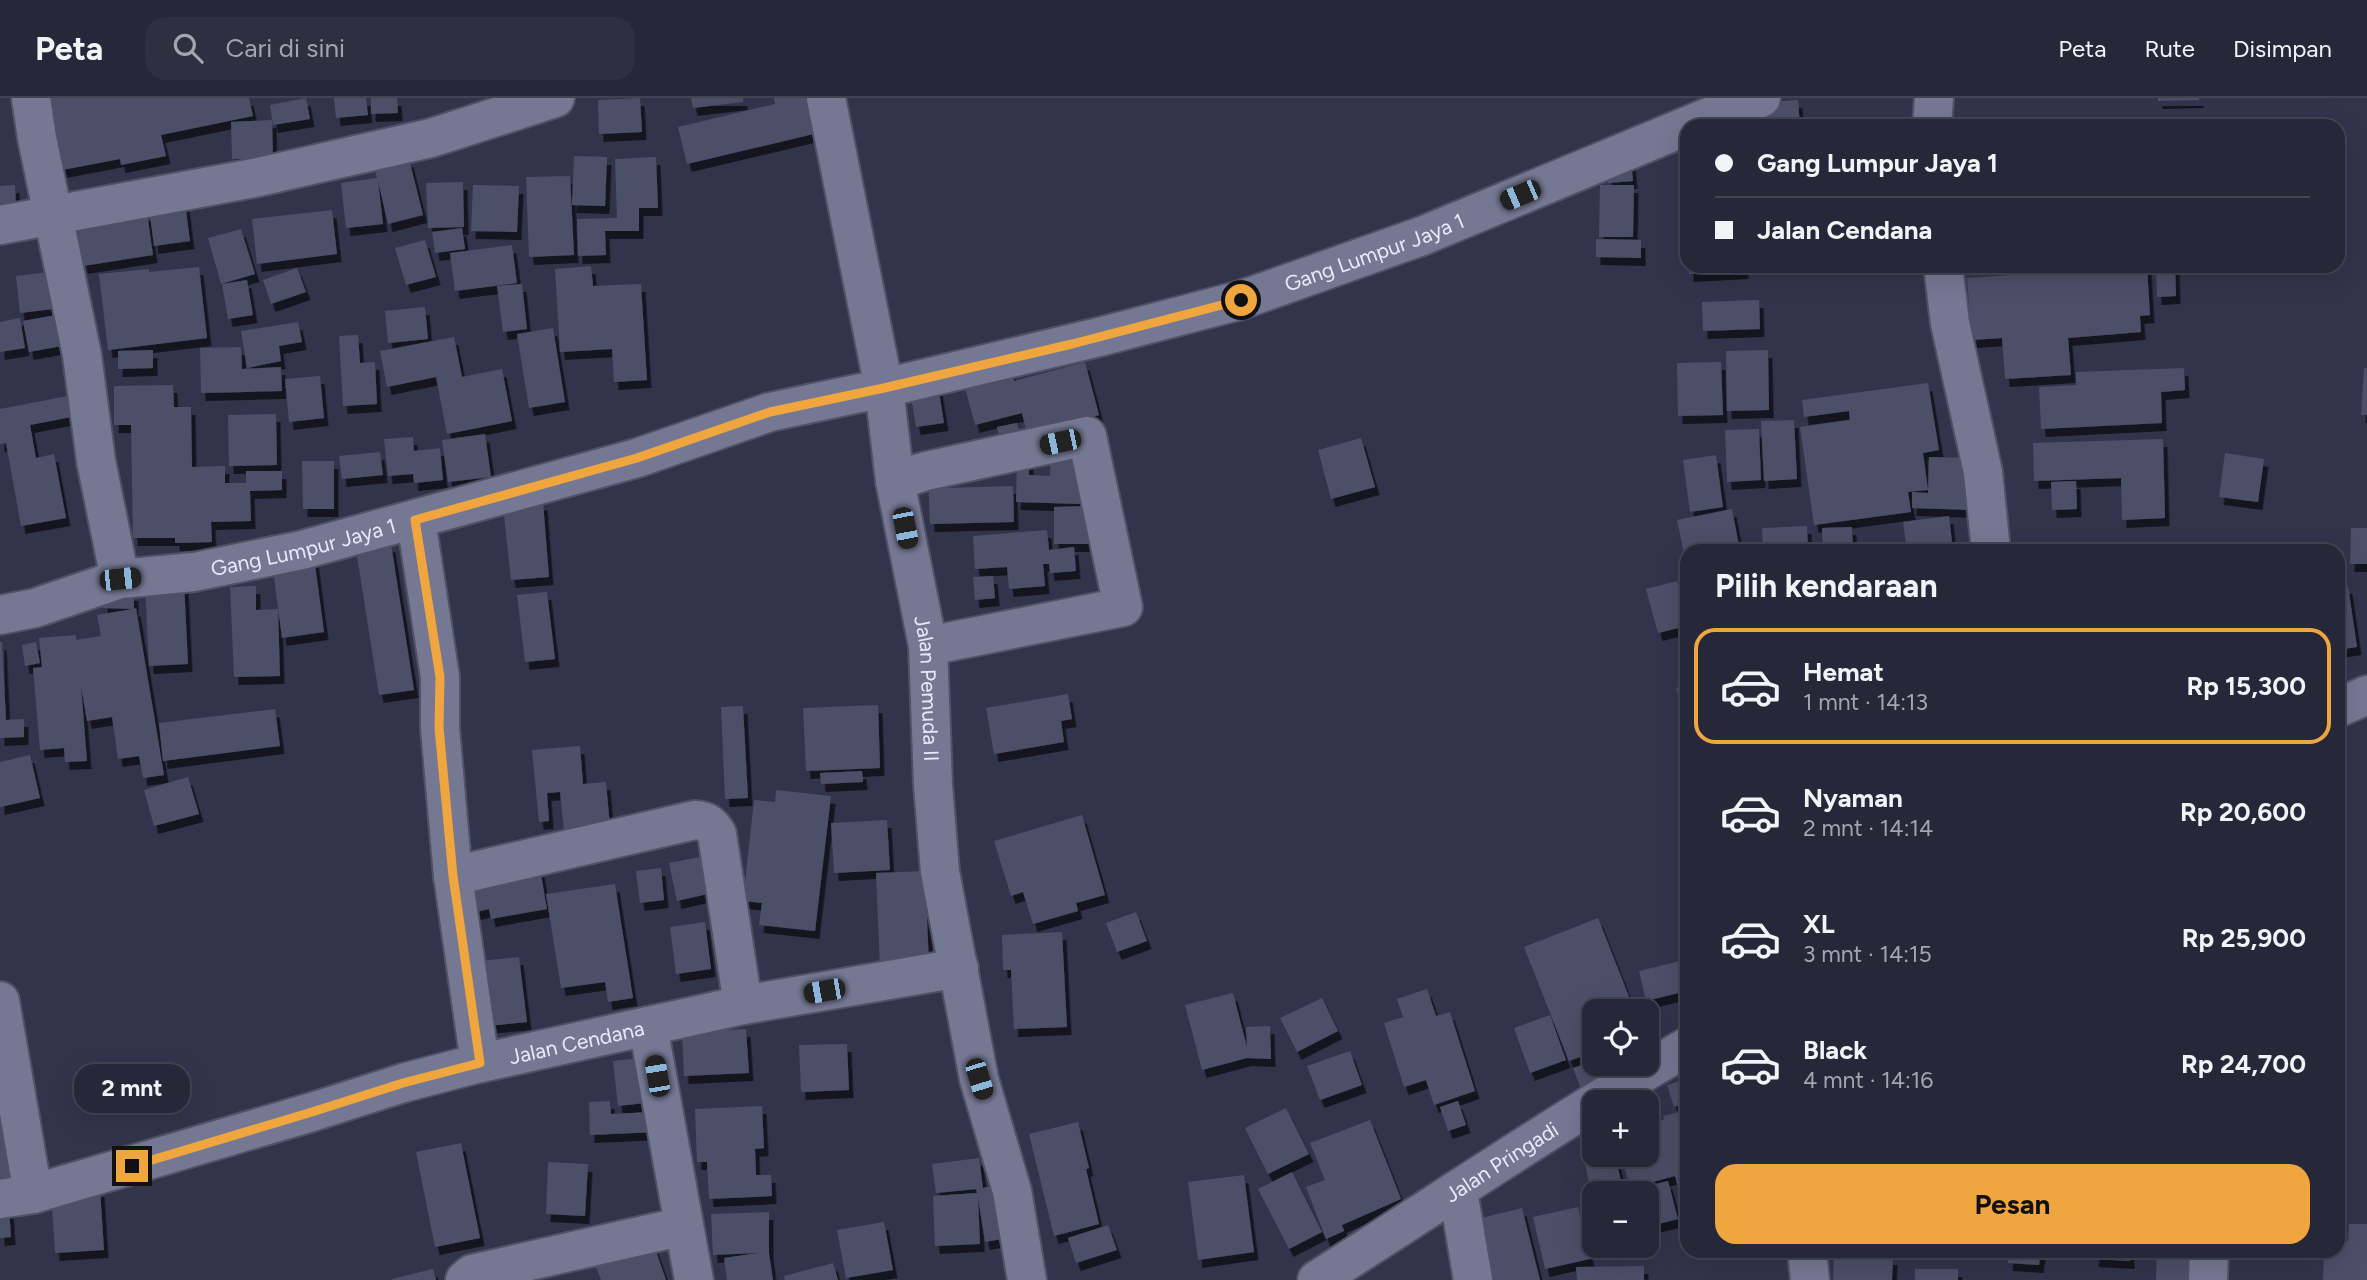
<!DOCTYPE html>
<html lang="id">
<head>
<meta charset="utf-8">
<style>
  body { margin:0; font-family:Figtree,sans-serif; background:#2e2f41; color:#f1f3f6; height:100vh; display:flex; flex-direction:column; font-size:26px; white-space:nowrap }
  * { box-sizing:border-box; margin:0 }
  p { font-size:23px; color:#a4a5ae }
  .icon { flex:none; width:38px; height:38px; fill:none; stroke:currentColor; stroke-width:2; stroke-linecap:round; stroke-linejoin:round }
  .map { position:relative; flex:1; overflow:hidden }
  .details { position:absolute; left:1680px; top:446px; width:665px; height:714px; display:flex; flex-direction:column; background:#262739; border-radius:21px; box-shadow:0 7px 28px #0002,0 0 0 2px #424453 }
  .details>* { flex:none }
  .hud { position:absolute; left:1680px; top:21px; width:665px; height:154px; border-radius:21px; box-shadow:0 7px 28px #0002,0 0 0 2px #424453; display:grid; align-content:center; height:154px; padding:0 35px; background:#262739 }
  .controls { position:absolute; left:1582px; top:901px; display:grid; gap:14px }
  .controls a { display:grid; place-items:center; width:77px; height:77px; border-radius:14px; background:#262739; box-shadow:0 7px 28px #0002,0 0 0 2px #424453; font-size:35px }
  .end { position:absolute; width:32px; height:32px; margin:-16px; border:9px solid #f0a63f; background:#111; box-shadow:0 0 0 4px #111 }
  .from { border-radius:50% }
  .bubble { position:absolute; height:49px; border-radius:21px; background:#262739; box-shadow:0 7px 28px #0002,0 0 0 2px #424453; font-size:23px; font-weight:700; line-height:49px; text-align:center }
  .car { position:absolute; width:21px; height:42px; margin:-21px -10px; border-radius:9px; box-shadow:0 0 5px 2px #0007; background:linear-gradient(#222 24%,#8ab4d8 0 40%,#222 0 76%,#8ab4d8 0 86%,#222 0) }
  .hud b { display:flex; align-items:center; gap:24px; height:66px; font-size:26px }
  .hud b+b { border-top:2px solid #424453 }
  .hud i { width:18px; height:18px; background:#f1f3f6 }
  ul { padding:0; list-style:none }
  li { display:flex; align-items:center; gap:21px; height:116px; margin:0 14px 10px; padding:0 21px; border:4px solid transparent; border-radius:21px }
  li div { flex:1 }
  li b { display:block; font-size:26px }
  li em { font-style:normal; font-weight:700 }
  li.selected { border-color:#f0a63f }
  li>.icon { width:63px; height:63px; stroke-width:1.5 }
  h2 { padding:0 35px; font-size:32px; line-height:84px }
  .cta { display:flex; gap:14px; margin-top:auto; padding:14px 35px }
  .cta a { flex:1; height:80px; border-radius:21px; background:#f0a63f; color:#111; font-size:28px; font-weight:700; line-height:80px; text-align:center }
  header { display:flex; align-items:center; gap:42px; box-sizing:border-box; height:98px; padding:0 35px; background:#262739; border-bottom:2px solid #424453 }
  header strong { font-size:33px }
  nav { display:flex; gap:38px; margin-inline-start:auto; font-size:24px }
  .search { width:490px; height:63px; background:#2e2f41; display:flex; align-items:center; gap:18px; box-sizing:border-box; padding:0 24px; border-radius:21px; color:#a4a5ae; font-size:26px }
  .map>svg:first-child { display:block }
</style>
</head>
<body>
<header>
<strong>Peta</strong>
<div class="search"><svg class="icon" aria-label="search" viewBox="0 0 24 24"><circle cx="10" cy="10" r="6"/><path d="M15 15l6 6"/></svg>Cari di sini</div>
<nav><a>Peta</a><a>Rute</a><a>Disimpan</a></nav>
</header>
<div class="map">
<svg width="2367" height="1182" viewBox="0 0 2367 1182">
  <defs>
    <filter id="shadow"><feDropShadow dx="4.5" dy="8" stdDeviation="0" flood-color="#0009"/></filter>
  </defs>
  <rect width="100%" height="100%" fill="#32344c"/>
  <path fill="#4c4f68" filter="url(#shadow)" d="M47 0H249L253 18 161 37 166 58 121 67 120 61 62 72Z
    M306 0 310 21 273 27 270 7Z
    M334 0H366L368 17 336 20Z
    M371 0H397L398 15 371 16Z
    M640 0 642 34 599 36 598 2Z
    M691 0H743V4L693 10Z
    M774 0H814L822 34 687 66 678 29 775 6Z
    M2158 0H2199V2L2158 3Z
    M1798 2 1800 28H1762L1760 5Z
    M272 22 273 60 232 61 231 24Z
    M574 58 607 59 605 108 572 107Z
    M656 59 658 110H639V133H605L606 157 578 158 577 121 617 120 615 61Z
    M409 61 423 117 388 126 378 83 383 126 346 130 341 85 377 80 374 69Z
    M1631 62 1633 83 1608 85 1606 64Z
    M570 78 574 157 529 159 526 79Z
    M463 84 464 129 428 130 426 85Z
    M15 87 16 109 0 110V88Z
    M473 87 519 88 517 134 471 133Z
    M1600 87H1634L1633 139H1599Z
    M1687 94V140H1684L1678 95Z
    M185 105 190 143 154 148 149 110Z
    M332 112 337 156 257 166 252 121Z
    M147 115 153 157 83 168 77 125Z
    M462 130 465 151 435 155 432 134Z
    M241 131 255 176 221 186 208 140Z
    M1596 141 1641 142V160L1596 159Z
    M425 142 436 179 406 187 395 150Z
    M512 147 517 185 455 193 450 155Z
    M591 168 593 188 641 186 647 282 614 284 612 251 560 254 555 171Z
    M1689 168H1744V173L1689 176Z
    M2147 168 2150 217 2140 218 2141 234 2068 240 2071 277 2005 281 2002 240 1972 242 1967 180Z
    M2156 168H2175L2176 198 2157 199Z
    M199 169 207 240 108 252 99 176 149 171V174Z
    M297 170 306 194 271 206 263 182Z
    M58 173 62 210 20 215 16 178Z
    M247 182 253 217 228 221 222 186Z
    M522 186 527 231 503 234 497 188Z
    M1759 202 1760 231 1703 233 1702 204Z
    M425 209 428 241 388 245 385 213Z
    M56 217 62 248 29 254 23 223Z
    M20 220 25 250 0 254V224Z
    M298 224 302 244 279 248 281 263 247 270 241 233Z
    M553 230 565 304 529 310 517 236Z
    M358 237 360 265 375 264 377 306 343 308 339 238Z
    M454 239 462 279 502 271 512 323 447 336 436 279 387 289 380 253Z
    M241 249 242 271 281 269 282 293 201 295 200 250Z
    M153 252V270L118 271V253Z
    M1768 252 1769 312 1727 313 1726 253Z
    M1085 264 1099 317 1027 336 1022 315 975 327 964 286 1011 273 1014 283Z
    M1721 264 1723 317 1678 318 1677 265Z
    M2184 270 2185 292 2161 294 2162 325 2041 331 2039 289 2076 287V274Z
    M2364 270H2367V317H2361Z
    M320 278 324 320 289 324 285 281Z
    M1928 285 1939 352 1923 355 1928 392 1906 394H1908L1911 414 1814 427 1800 329 1850 322 1849 313 1804 319 1802 302Z
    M173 287 174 309H191L192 369 225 368V385H246V373H282V392L250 393 251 423 211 424 212 444 175 445V440H133L131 327H114V288Z
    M938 288 944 325 916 329 910 293Z
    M78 296 82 317 30 327 36 360 54 356 66 420 21 428 6 345 0 346V311Z
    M276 316 277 367 229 368 228 317Z
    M1794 322 1797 381 1764 383 1761 323Z
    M1017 325 1020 340 1001 345 997 329Z
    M1759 331 1761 382 1727 384 1725 332Z
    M485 336 491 379 448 384 442 342Z
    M413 339 414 353 440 350 443 382 414 385 413 376 388 378 384 341Z
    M1361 340 1375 389 1331 401 1318 352Z
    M2163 341 2165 420 2122 422 2121 380 2034 383 2033 345Z
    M1051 352 1083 353 1081 406 1016 404 1017 363H1029V377L1050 378Z
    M380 354 383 377 342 381 339 358Z
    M2225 355 2264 361 2258 404 2219 399Z
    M1716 357 1723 409 1690 414 1683 362Z
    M1929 359 1973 360 1972 412 1912 410V394L1928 395Z
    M302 363H334V411H303Z
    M928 378H943L944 390 1013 388 1014 424 930 426Z
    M2076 383 2077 411 2052 412 2051 384Z
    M543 404 549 479 511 482 503 408Z
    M1096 408 1097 446H1054V409Z
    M1732 411 1740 453H1687L1686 465 1677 422Z
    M1949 418 1953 453H1907L1903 424Z
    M1807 428 1808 453H1763L1762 430Z
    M1852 429 1853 453H1823L1822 430Z
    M2351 430H2367V466H2350Z
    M1047 432 1049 452 1074 449 1076 473 1050 475 1049 466H1043L1045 488 1009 491 1007 469 975 471 973 438Z
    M391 446 414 592 379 597 356 452Z
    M1880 449V453H1855V450Z
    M314 459 324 534 282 540 272 464Z
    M993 478 995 500 975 502 973 479Z
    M1677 483 1687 528 1658 535 1646 491Z
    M184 485 188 566 149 568 145 487Z
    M256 488V512L278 511 280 578 234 579 230 489Z
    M2348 488 2357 549 2338 552V489Z
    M103 494 134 495V511L136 510 164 677 143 680 139 658 118 661 112 619 87 623 81 588 87 663 65 664 64 650 40 652 33 570 42 569 39 540 76 537V542L101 538 97 517 133 511 103 510Z
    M547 494 555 561 525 564 517 497Z
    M0 544H2L6 622 24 621V639L0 640Z
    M36 544 40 565 25 568 22 547Z
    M1687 586V614L1684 615 1676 590Z
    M1068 596 1072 621 1061 623 1064 644 994 656 986 610Z
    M878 607 880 670 806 673 803 610Z
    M743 608 748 700 725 701 721 609Z
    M275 611 280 648 163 663 159 625Z
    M580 648 583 686 606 684 610 729 564 733 560 694 547 695 549 723 539 724 532 652Z
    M30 657 40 700 0 709V664Z
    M862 673 863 684 821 686 820 675Z
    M188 679 199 716 154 728 144 692Z
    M776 692 831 698 815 833 759 827 762 805 743 803 754 702 775 704Z
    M1082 717 1105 797 1076 805 1078 813 1033 826 1023 794 1011 798 994 743Z
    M887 722 890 772 834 775 831 725Z
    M705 758 712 795 677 803 669 765Z
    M661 770 664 802 640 805 636 773Z
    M540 771 547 811 491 821 489 811 468 816 463 786Z
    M925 773 929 867 880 870 876 775Z
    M615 786 633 900 608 904 605 884 561 890 546 796Z
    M1136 814 1147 843 1117 854 1106 825Z
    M1598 820 1635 914H1594V954L1569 963 1524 849Z
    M705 824 711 871 676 876 670 829Z
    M1062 834 1067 929 1014 931 1011 872H1003L1002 837Z
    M519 859 527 924 487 928 479 863Z
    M1680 863 1687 893 1646 903 1639 873Z
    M1427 891 1436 918 1450 914 1475 993 1434 1007 1426 982 1404 989 1384 925 1403 919 1397 901Z
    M1233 895 1247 949 1246 929 1270 928 1271 961 1247 960 1202 972 1185 907Z
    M1322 900 1338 933 1297 954 1280 920Z
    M1550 917 1566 962 1530 975 1514 930Z
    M746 931 749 975 684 978 682 934Z
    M847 946 849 992 801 994 799 947Z
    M1350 953 1362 987 1320 1002 1307 968Z
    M649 959 654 1004 618 1008 613 963Z
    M1594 963V966H1617L1621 976 1581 991 1573 970Z
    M1687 981V1005L1674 1009 1667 987Z
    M610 1003 611 1016 656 1014 657 1034 590 1037 589 1004Z
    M1458 1003 1466 1027 1448 1033 1440 1009Z
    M762 1008 764 1050 755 1051 756 1077H771L772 1098 709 1101 707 1064H697L695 1011Z
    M1286 1010 1309 1056 1268 1076 1245 1030Z
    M1687 1012V1100L1681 1101 1675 1078 1630 1090 1621 1057H1647V1026L1664 1022 1663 1018Z
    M1370 1022 1401 1101 1342 1127 1344 1133 1326 1141 1306 1089 1325 1082 1310 1045Z
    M1078 1024 1089 1070 1086 1071 1099 1126 1054 1138 1029 1036Z
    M0 1025H12L13 1084H0Z
    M1594 1033V1057H1615L1624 1096H1594L1593 1104 1579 1036Z
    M461 1045 480 1140 435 1149 416 1054Z
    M979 1060 983 1090 998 1087 1007 1140 985 1144 978 1100 980 1146 935 1148 933 1098 977 1095 976 1091 936 1095 932 1066Z
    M548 1064 588 1066 585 1118 546 1116Z
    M1292 1074 1322 1134 1289 1151 1258 1091Z
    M1244 1077 1254 1154 1198 1162 1188 1084Z
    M1668 1083 1678 1121 1647 1129V1096H1637L1636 1091Z
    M100 1091 104 1152 55 1155 51 1094Z
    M1578 1109 1590 1161 1545 1171 1533 1119Z
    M9 1110 11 1139 0 1140V1111Z
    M1522 1110 1540 1182H1488L1473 1122Z
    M769 1114V1155L773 1182H727L724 1160 758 1155 713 1157 711 1116Z
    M884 1124 893 1172 846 1180 837 1132Z
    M2349 1126H2367V1182H2323L2324 1153H2338V1143H2348Z
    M1108 1127 1117 1152 1076 1165 1068 1140Z
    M652 1142 666 1182H601L594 1163Z
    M2009 1153H2041L2039 1167 2008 1165Z
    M2095 1153H2130V1163L2094 1161Z
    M2157 1153 2198 1154 2197 1182H2156Z
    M1834 1158 1893 1159 1892 1182H1833Z
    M833 1165 838 1182H785L784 1178Z
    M1644 1168V1182H1577L1576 1169Z
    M433 1171 436 1182H392V1181Z
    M1915 1171H1958V1182H1915Z"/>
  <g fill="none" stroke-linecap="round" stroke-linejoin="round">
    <g stroke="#505165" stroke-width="42">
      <g id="minor">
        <path d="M31 0 37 40 82 257 96 363 120 481"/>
        <path id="s1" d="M826 0 884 290 895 383 928 548 933 687 940 774 979 981 1012 1093 1027 1182"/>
        <path d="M1932 28 1934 0"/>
        <path d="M0 127 254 80 431 40 555 0"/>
        <path d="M1943 168 1950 225 1983 374 1991 453"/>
        <path d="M895 383 926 373 1087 338 1123 509 928 548"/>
        <path d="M416 422 440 579V630L453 778 480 965"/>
        <path id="s2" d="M0 517 35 510 120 481 194 474 302 452 637 360 770 314 884 290 1099 239 1241 202 1422 138 1716 16 1761 0"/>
        <path d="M2338 610 2367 597"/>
        <path d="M453 778 695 722C707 723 711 726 717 736L743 907"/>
        <path d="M0 903 33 1096"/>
        <path d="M648 928 694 1182"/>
        <path d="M1458 1093 1473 1182"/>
        <path id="s3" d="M0 1101 33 1096 312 1014 403 985 472 967 743 907 959 870"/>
        <path d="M1807 1153 1810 1182"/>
        <path d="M465 1182 472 1176 684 1128"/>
        <path id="s4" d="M1317 1182C1440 1104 1561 1022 1687 949"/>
        <path d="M2208 1182 2209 1153"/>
      </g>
    </g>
    <use href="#minor" stroke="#757893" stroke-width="38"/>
  </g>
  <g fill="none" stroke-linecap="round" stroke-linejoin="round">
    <path stroke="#f0a63f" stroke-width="9" d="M132 1068 312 1014 403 985 480 965 453 778 439 630 440 579 415 422 637 360 770 314 884 290 1072 246 1241 202"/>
  </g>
  <g text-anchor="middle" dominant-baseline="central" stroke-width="5" stroke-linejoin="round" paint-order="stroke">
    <g font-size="21" fill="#e8eafa" stroke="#1c1d28">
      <text stroke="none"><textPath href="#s2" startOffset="1424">Gang Lumpur Jaya 1</textPath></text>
      <text stroke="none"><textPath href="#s2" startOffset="312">Gang Lumpur Jaya 1</textPath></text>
      <text stroke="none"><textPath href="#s1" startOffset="600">Jalan Pemuda II</textPath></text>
      <text stroke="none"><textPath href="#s3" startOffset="598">Jalan Cendana</textPath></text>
      <text stroke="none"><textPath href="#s4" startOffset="219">Jalan Pringadi</textPath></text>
    </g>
  </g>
</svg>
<div class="controls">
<a><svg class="icon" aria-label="locate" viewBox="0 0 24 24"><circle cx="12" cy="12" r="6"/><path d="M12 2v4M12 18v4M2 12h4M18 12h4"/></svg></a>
<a>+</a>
<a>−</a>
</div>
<i class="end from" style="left:1241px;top:202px"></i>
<i class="end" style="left:132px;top:1068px"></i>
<div class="bubble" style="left:74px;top:966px;width:116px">2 mnt</div>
<i class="car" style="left:1520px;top:97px;rotate:247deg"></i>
<i class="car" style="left:1060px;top:344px;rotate:258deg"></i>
<i class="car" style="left:905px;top:430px;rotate:169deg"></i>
<i class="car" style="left:120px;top:481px;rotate:84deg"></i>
<i class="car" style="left:824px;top:893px;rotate:260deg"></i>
<i class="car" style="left:657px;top:978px;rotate:350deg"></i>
<i class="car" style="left:979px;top:981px;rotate:163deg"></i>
<div class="hud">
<b><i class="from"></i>Gang Lumpur Jaya 1</b>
<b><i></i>Jalan Cendana</b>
</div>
<section class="details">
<h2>Pilih kendaraan</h2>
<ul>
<li class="selected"><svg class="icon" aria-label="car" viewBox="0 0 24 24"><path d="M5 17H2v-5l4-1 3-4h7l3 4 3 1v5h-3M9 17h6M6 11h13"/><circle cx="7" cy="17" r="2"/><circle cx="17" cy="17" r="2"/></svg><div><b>Hemat</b><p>1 mnt · 14:13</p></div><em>Rp 15,300</em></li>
<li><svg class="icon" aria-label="car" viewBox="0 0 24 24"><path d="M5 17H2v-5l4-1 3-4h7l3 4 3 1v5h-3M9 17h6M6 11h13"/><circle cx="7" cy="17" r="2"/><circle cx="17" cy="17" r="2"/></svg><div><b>Nyaman</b><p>2 mnt · 14:14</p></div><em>Rp 20,600</em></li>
<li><svg class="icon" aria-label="car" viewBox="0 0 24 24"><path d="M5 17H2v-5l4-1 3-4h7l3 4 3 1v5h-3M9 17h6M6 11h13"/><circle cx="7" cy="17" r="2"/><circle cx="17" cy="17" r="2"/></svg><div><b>XL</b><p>3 mnt · 14:15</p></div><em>Rp 25,900</em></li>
<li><svg class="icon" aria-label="car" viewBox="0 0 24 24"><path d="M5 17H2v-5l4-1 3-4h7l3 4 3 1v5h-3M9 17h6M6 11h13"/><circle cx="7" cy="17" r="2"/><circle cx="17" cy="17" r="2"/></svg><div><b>Black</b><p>4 mnt · 14:16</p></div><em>Rp 24,700</em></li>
</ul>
<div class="cta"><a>Pesan</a></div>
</section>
</div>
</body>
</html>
